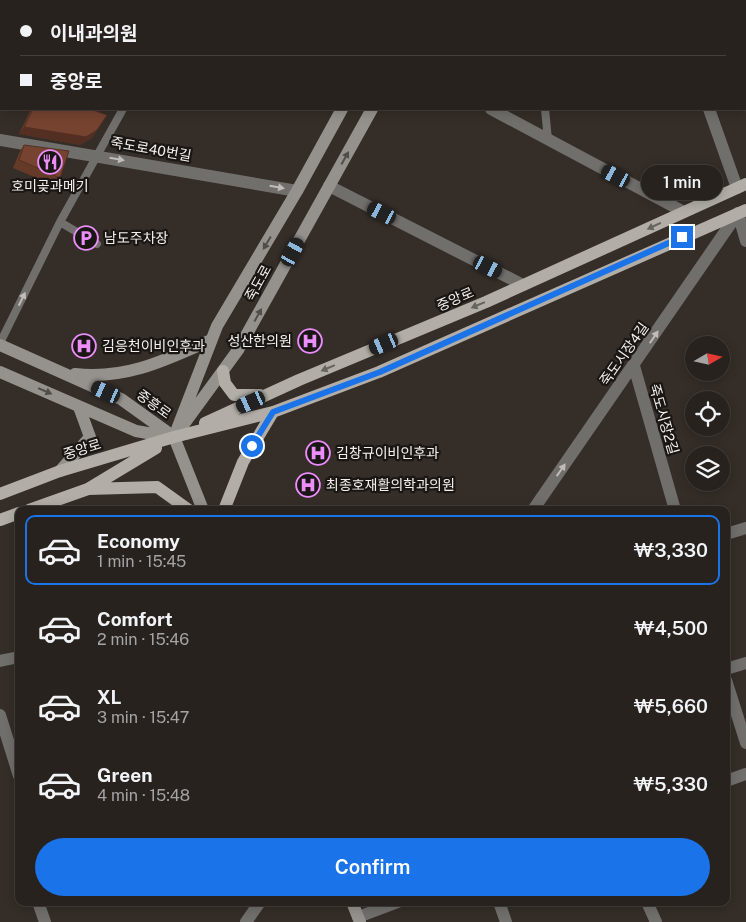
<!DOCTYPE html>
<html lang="en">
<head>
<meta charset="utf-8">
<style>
  body { margin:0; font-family:"Public Sans","Noto Sans KR",sans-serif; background:#2f2a27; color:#f1f3f6; height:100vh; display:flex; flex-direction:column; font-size:19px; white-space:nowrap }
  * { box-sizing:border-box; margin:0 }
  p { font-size:16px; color:#a4a4a4 }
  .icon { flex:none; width:28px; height:28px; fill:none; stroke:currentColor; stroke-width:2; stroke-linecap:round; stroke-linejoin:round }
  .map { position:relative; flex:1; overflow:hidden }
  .drawer { position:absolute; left:15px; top:506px; width:715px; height:400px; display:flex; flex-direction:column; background:#27221e; border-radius:10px; box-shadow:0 2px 12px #0003,0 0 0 1px #433f3c }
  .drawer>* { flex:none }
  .banner { position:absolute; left:0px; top:0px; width:746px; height:110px; box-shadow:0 2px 12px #0003,0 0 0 1px #433f3c; display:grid; align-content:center; height:110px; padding:0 20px; background:#27221e }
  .needle { width:32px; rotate:81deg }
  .tools { position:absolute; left:685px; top:336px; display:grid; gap:10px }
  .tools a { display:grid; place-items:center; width:45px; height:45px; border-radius:50%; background:#27221e; box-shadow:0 2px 12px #0003,0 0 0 1px #433f3c; font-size:25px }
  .end { position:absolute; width:22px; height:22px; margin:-11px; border:6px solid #1a73e8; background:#fff; box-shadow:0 0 0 2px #fff }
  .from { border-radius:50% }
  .bubble { position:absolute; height:35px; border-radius:18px; background:#27221e; box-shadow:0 2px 12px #0003,0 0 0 1px #433f3c; font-size:16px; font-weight:600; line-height:35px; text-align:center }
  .car { position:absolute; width:15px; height:30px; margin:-15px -8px; border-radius:6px; box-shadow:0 0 4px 1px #0007; background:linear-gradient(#222 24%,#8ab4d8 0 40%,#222 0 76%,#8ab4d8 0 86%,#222 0) }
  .banner b { display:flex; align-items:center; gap:18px; height:48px; font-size:19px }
  .banner b+b { border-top:1px solid #433f3c }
  .banner i { width:12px; height:12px; background:#f1f3f6 }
  ul { padding:9px 0 0; list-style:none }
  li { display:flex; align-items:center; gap:15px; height:70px; margin:0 10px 8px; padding:0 10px; border:2px solid transparent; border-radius:10px }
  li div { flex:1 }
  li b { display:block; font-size:19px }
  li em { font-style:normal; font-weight:600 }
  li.active { border-color:#1a73e8 }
  li>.icon { width:45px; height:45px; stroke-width:1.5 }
  .cta { display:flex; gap:10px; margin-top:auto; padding:10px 20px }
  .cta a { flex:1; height:58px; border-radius:30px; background:#1a73e8; color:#fff; font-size:20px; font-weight:600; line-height:58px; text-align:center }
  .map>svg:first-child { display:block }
</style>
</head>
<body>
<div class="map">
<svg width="746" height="922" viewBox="0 0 746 922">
  <rect width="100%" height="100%" fill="#342d28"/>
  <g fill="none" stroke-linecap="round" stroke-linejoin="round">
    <path stroke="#706f6b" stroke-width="8" d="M538 0V1
      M180 1 181 0
      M545 109 548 140
      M60 222 97 244
      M0 343 60 222 123 109"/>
    <path stroke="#706f6b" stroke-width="12" d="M672 0 673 1
      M745 56H746
      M491 109 684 212
      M709 109 737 188
      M0 140 297 191
      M329 186 523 285
      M738 213 746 241
      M634 366 675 510
      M533 510 738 213
      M726 534 746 528
      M0 661 19 657
      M726 669 746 663
      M726 680 746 743
      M0 715 19 776
      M726 781 746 774
      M38 902 45 922
      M499 902 506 922
      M647 902 656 922
      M358 917 398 902
      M246 922 260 902"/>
    <path stroke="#95928d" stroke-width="12" d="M397 1V0
      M432 1 433 0
      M0 345 121 399 174 437
      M0 372 136 431 170 437
      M75 374C126 380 166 360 211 340
      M184 424 238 350 372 109
      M60 471 90 437 79 407
      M203 510 174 437 217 326 297 191 342 109
      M352 902 360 922"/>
    <path stroke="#b2aea7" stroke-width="12" d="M223 371 225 383 234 395H260
      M205 423 299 380 486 302 746 184
      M88 489 157 487 189 510
      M0 494 60 471 174 437 273 412 379 372 746 210
      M29 510 88 489 156 448
      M224 510 243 462 273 412
      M0 520 19 513"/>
  </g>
  <path fill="#653a29" d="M31 109H90L97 130 92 138 80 145 19 134Z
    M24 145 60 178 55 186 13 168 19 153Z"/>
  <path fill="#522f22" d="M24 127 97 130 92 138 80 145 19 134Z"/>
  <path fill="#754330" stroke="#522f22" d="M33 109H90L107 115 97 130 86 137 24 127Z
    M24 145 69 151 60 178 19 160Z"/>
  <defs><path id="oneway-solid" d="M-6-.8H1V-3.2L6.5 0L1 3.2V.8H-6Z" transform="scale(1.25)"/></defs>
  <g fill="#514e4a">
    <use href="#oneway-solid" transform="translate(345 158) rotate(-61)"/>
    <use href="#oneway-solid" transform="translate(267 243) rotate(121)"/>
    <use href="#oneway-solid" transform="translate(258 315) rotate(-61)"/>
    <use href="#oneway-solid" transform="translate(45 391) rotate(23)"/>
  </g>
  <g fill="#bfbcb9">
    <use href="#oneway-solid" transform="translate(117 159) rotate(10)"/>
    <use href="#oneway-solid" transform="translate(277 187) rotate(10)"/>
    <use href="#oneway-solid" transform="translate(22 299) rotate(-64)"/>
    <use href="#oneway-solid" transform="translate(654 337) rotate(-56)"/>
    <use href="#oneway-solid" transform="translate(561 470) rotate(-55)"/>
  </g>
  <g fill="#66625e">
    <use href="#oneway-solid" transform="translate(654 226) rotate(155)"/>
    <use href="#oneway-solid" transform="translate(478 305) rotate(157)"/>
    <use href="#oneway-solid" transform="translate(328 368) rotate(157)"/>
  </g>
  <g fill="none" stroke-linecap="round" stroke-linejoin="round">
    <path stroke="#1a73e8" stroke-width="6" d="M252 446 273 412 380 372 682 237"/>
  </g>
  <defs>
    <g id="restaurant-ring" transform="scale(1.25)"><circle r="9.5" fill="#191614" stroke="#eb8dfb" stroke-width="1.5"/><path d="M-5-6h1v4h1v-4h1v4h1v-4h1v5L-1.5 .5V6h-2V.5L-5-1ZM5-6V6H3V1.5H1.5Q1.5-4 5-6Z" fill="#eb8dfb"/></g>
    <g id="parking-ring" transform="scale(1.25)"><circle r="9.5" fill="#191614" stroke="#eb8dfb" stroke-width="1.5"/><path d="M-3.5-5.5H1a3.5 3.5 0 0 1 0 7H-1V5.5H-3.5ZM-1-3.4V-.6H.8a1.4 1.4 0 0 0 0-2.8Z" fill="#eb8dfb"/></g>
    <g id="hospital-ring" transform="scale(1.25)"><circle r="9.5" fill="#191614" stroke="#eb8dfb" stroke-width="1.5"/><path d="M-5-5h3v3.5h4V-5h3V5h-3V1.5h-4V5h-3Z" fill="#eb8dfb"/></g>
  </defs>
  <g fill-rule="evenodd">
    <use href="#restaurant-ring" x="50" y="162"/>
    <use href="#parking-ring" x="86" y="238"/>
    <use href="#hospital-ring" x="310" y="341"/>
    <use href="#hospital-ring" x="84" y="346"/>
    <use href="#hospital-ring" x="318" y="453"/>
    <use href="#hospital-ring" x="308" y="485"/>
  </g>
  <g text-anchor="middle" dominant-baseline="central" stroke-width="4.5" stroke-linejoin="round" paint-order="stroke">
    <g font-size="14" fill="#f4f0ed" stroke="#191614">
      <text transform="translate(151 149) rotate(10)">죽도로40번길</text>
      <text transform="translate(258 283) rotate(-61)">죽도로</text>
      <text transform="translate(455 299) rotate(-23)">중앙로</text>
      <text transform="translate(624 354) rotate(-55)">죽도시장4길</text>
      <text transform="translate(154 404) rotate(36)">중흥로</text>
      <text transform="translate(664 419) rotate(74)">죽도시장2길</text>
      <text transform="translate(82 449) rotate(-17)">중앙로</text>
    </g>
    <g font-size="14" fill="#f4f0ed" stroke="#191614" text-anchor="start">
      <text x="50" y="186" text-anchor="middle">호미곶과메기</text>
      <text x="104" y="238">남도주차장</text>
      <text x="292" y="341" text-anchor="end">성산한의원</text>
      <text x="102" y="346">김응천이비인후과</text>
      <text x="336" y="453">김창규이비인후과</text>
      <text x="326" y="485">최종호재활의학과의원</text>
    </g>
  </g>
</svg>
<div class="tools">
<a><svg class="needle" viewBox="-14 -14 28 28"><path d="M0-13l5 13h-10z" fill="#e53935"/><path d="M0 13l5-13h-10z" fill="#a4a4a4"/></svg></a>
<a><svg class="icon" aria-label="locate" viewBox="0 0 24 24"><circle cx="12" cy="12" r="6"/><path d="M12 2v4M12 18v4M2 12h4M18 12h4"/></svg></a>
<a><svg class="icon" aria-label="layers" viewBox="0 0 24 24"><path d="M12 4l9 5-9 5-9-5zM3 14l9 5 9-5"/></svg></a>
</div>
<i class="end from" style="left:252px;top:446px"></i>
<i class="end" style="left:682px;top:237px"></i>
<div class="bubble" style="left:641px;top:165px;width:82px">1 min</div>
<i class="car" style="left:616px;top:176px;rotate:298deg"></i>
<i class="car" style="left:382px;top:213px;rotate:297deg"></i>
<i class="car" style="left:293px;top:252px;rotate:29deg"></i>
<i class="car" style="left:488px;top:267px;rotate:117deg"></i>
<i class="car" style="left:384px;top:344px;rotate:247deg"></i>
<i class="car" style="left:106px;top:392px;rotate:294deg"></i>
<i class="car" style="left:251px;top:402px;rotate:246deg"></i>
<div class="banner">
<b><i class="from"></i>이내과의원</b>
<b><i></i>중앙로</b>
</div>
<section class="drawer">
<ul>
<li class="active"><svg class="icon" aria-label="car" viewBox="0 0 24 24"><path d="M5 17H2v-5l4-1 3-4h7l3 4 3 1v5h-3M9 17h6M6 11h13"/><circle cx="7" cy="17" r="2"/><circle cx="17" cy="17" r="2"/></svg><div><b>Economy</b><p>1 min · 15:45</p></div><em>₩3,330</em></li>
<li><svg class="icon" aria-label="car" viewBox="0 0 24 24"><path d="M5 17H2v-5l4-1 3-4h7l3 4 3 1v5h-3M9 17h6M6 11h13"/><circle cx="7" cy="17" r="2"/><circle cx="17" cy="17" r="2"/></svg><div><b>Comfort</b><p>2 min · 15:46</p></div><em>₩4,500</em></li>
<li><svg class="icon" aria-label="car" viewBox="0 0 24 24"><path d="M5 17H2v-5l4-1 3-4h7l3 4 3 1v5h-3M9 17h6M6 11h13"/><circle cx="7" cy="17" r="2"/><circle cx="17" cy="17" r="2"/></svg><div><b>XL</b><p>3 min · 15:47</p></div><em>₩5,660</em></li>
<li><svg class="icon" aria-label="car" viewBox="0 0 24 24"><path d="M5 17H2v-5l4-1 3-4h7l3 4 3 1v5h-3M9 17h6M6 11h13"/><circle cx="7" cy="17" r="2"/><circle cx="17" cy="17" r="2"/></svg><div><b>Green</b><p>4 min · 15:48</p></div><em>₩5,330</em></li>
</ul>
<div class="cta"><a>Confirm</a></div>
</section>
</div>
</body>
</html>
